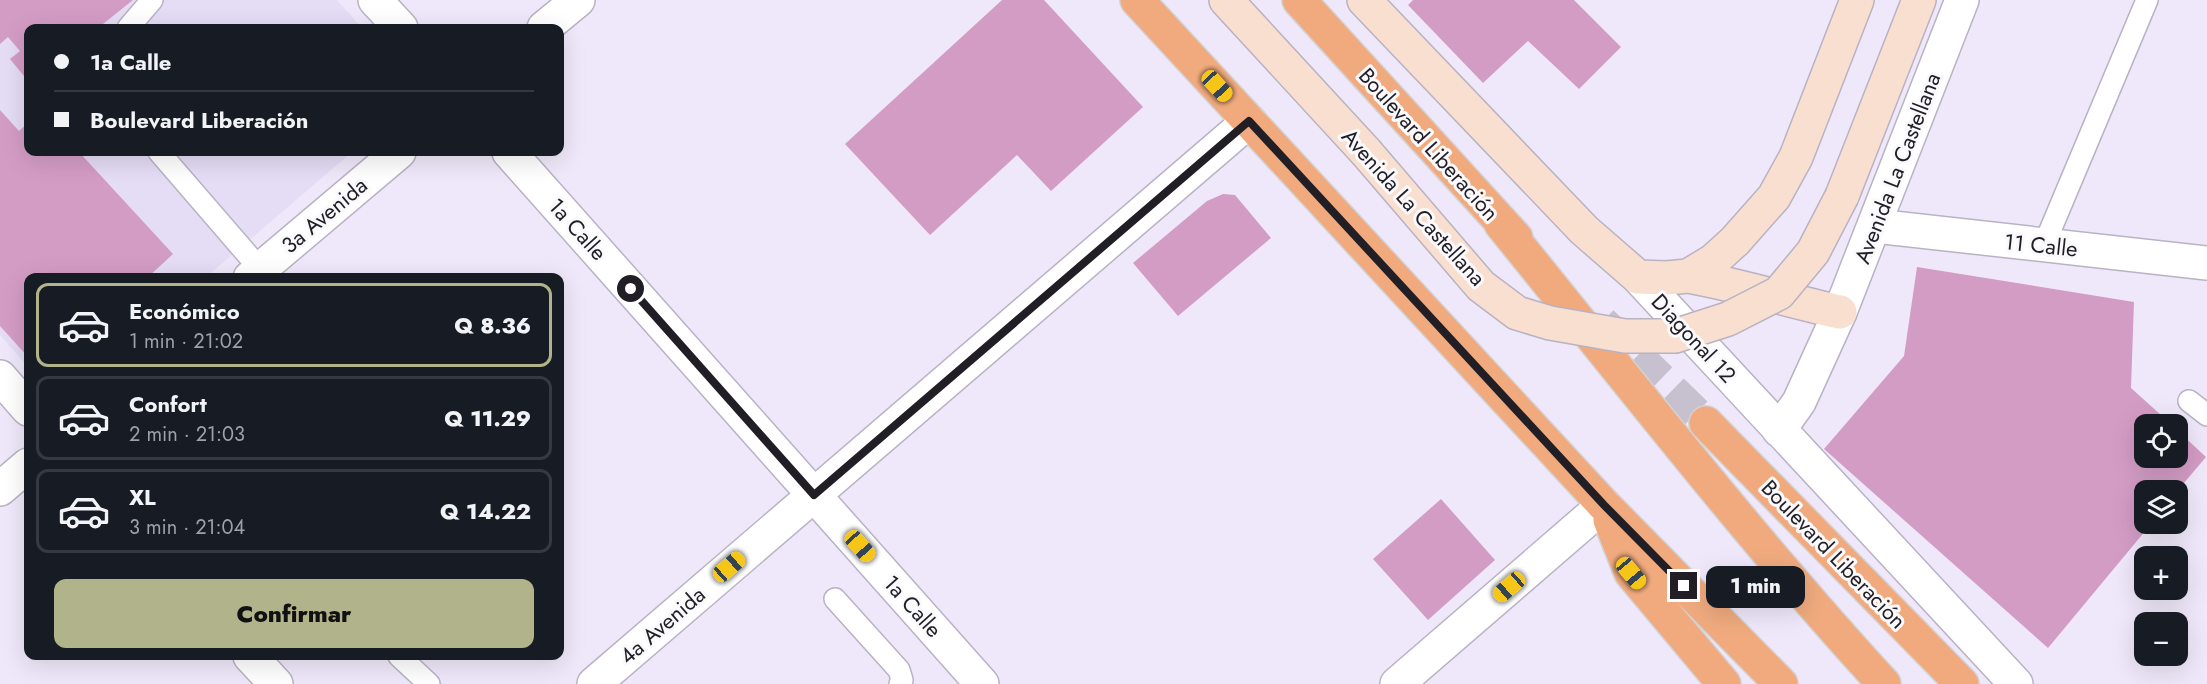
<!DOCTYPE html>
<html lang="es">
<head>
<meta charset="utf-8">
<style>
  body { margin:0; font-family:Jost,sans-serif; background:#20242c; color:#f1f3f6; height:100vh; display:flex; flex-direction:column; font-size:22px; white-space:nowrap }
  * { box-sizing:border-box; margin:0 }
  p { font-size:20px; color:#9ea1a6 }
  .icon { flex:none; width:33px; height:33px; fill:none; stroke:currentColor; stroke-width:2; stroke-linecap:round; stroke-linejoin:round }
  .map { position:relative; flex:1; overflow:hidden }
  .details { position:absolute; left:24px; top:273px; width:540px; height:387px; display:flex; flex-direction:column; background:#171b24; border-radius:12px; box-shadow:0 6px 24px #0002 }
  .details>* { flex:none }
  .guide { position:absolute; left:24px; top:24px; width:540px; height:132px; border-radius:12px; box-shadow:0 6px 24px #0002; display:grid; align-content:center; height:132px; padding:0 30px; background:#171b24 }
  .fabs { position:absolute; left:2134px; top:414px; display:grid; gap:12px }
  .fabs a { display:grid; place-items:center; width:54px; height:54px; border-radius:12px; background:#171b24; box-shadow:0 6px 24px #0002; font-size:30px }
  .end { position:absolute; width:27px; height:27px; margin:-14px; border:8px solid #211f25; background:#fff; box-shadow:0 0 0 3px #fff }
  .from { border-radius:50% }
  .bubble { position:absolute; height:42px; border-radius:12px; background:#171b24; box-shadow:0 6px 24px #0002; font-size:20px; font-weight:800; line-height:42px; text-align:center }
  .car { position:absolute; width:18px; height:36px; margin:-18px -9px; border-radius:8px; box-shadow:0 0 4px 2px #0007; background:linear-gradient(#f5c518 24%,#345 0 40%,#f5c518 0 76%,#345 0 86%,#f5c518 0) }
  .guide b { display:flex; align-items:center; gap:21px; height:57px; font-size:22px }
  .guide b+b { border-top:2px solid #363941 }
  .guide i { width:15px; height:15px; background:#f1f3f6 }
  ul { padding:10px 0 0; list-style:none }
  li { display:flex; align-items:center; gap:18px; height:84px; margin:0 12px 9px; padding:0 18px; border:3px solid #363941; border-radius:12px }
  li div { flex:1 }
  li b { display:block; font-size:22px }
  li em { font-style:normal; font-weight:800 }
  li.on { border-color:#b1b48b }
  li>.icon { width:54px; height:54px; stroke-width:1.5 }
  .button { display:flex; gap:12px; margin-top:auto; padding:12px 30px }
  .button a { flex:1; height:69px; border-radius:12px; background:#b1b48b; color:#111; font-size:24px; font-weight:800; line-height:69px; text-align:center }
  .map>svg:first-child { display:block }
</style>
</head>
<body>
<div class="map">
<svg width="2207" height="684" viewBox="0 0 2207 684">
  <rect width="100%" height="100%" fill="#efe8fa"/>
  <path fill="#e5dcf5" d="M0 0H337L362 28H28V152H352L206 277 28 278V367L0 335Z"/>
  <path fill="#d39cc5" d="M0 0H133L98 28H28V81L10 59 20 51 8 37 0 44Z
    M1002 0H1044L1143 107 1051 191 1017 155 930 235 845 144Z
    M1413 0H1574L1621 47 1579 89 1528 41 1483 83 1408 5Z
    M0 110 19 131 28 123V152H79L173 254 147 278H28V357L0 326Z
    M1223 194 1235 195 1271 238 1178 316 1133 263 1207 201Z
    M1917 267 2134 302 2131 388 2171 424H2145V458H2178V431L2206 457 2178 490H2145V524H2151L2048 648 1824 449 1904 356Z
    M1441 499 1495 560 1428 620 1373 559Z"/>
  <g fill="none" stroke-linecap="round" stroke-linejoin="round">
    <path stroke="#c6c0cf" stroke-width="33" stroke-dasharray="33 16" stroke-linecap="butt" d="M1602 322 1706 423"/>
    <g stroke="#b9b2c3" stroke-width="24">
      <path id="service" d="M128 28 152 0
        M159 152 260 269
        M2044 245 2147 0
        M2189 401 2207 415
        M835 599 899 670 902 680 900 684
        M399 656 429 684"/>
    </g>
    <g stroke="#b9b2c3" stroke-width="36">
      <path id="minor" d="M544 28 578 0
        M250 278 399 152
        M0 489 28 465
        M594 684 1249 121
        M1397 684 1604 505"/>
    </g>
    <g stroke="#b9b2c3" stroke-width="36">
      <path id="tertiary" d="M375 0 401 28
        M509 152 982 684
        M1875 226 2207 263
        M1638 277 2016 684
        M0 377 28 409
        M1779 430 1799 402 1840 312 1962 0
        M250 656 276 684"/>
    </g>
    <g stroke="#b9b2c3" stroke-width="36">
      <path id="secondary" d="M1226 0 1366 152
        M1364 0 1584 230 1638 277 1667 278 1688 276 1713 261 1735 241 1774 197 1796 157 1857 0
        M1842 196 1919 0
        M1688 276C1739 285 1789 301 1840 312"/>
    </g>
    <g stroke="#d3d2d3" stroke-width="36">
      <path id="trunk" d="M1137 0 1604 505 1781 684
        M1299 0 1516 238
        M1501 224C1627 379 1749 537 1884 684
        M1706 423 1962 684
        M1610 520 1631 573 1724 684"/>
    </g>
    <use href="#service" stroke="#fff" stroke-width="21"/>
    <use href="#minor" stroke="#fff" stroke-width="33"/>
    <use href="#tertiary" stroke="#fff" stroke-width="33"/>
    <use href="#secondary" stroke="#f9dfcf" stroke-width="33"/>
    <use href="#trunk" stroke="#f0aa7e" stroke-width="33"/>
    <g stroke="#b9b2c3" stroke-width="36" stroke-linecap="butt">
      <path id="secondary-bridge" d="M1366 152 1481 286 1517 313 1550 323 1625 336H1675L1728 319 1779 293 1813 252 1842 196"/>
    </g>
    <use href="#secondary-bridge" stroke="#f9dfcf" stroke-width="33"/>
  </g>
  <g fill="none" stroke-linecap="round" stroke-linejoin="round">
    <path stroke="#211f25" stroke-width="8" d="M631 289 814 495 1249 121 1604 505 1684 586"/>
  </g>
  <g text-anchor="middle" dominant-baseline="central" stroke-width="6" stroke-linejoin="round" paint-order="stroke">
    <g font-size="22" fill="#211f25" stroke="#faf9fc">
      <text transform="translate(1429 144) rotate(48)">Boulevard Liberación</text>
      <text transform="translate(1897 168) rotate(-69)">Avenida La Castellana</text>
      <text transform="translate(1414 207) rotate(48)">Avenida La Castellana</text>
      <text transform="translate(324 215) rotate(-40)">3a Avenida</text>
      <text transform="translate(578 229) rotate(48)">1a Calle</text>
      <text transform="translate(2041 245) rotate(6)">11 Calle</text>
      <text transform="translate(1694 338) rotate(47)">Diagonal 12</text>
      <text transform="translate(1834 554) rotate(46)">Boulevard Liberación</text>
      <text transform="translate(913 606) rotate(48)">1a Calle</text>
      <text transform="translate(662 625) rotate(-41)">4a Avenida</text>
    </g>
  </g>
</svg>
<div class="fabs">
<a><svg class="icon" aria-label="locate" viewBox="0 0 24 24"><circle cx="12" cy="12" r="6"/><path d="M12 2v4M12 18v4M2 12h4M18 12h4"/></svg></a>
<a><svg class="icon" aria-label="layers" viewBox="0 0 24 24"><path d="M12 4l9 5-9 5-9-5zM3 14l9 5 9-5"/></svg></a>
<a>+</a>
<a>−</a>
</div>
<i class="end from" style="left:631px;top:289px"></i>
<i class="end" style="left:1684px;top:586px"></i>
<div class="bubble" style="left:1706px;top:566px;width:99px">1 min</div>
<i class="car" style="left:1217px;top:86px;rotate:137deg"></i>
<i class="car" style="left:860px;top:546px;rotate:138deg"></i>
<i class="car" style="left:729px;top:567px;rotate:49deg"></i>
<i class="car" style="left:1631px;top:573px;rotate:140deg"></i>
<i class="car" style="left:1509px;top:587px;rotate:229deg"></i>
<div class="guide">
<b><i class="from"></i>1a Calle</b>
<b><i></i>Boulevard Liberación</b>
</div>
<section class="details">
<ul>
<li class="on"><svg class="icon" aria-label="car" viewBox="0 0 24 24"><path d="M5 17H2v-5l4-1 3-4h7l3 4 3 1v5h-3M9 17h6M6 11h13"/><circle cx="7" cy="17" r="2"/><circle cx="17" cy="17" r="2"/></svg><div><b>Económico</b><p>1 min · 21:02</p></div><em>Q 8.36</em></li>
<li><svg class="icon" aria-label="car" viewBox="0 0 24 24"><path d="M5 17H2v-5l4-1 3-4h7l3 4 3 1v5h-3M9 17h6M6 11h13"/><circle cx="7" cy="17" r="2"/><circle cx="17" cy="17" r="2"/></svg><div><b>Confort</b><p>2 min · 21:03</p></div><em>Q 11.29</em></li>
<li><svg class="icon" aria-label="car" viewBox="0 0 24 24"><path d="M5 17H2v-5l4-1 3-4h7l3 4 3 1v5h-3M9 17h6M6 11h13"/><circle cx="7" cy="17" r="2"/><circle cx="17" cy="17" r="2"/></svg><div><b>XL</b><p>3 min · 21:04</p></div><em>Q 14.22</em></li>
</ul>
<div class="button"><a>Confirmar</a></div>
</section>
</div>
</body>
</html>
